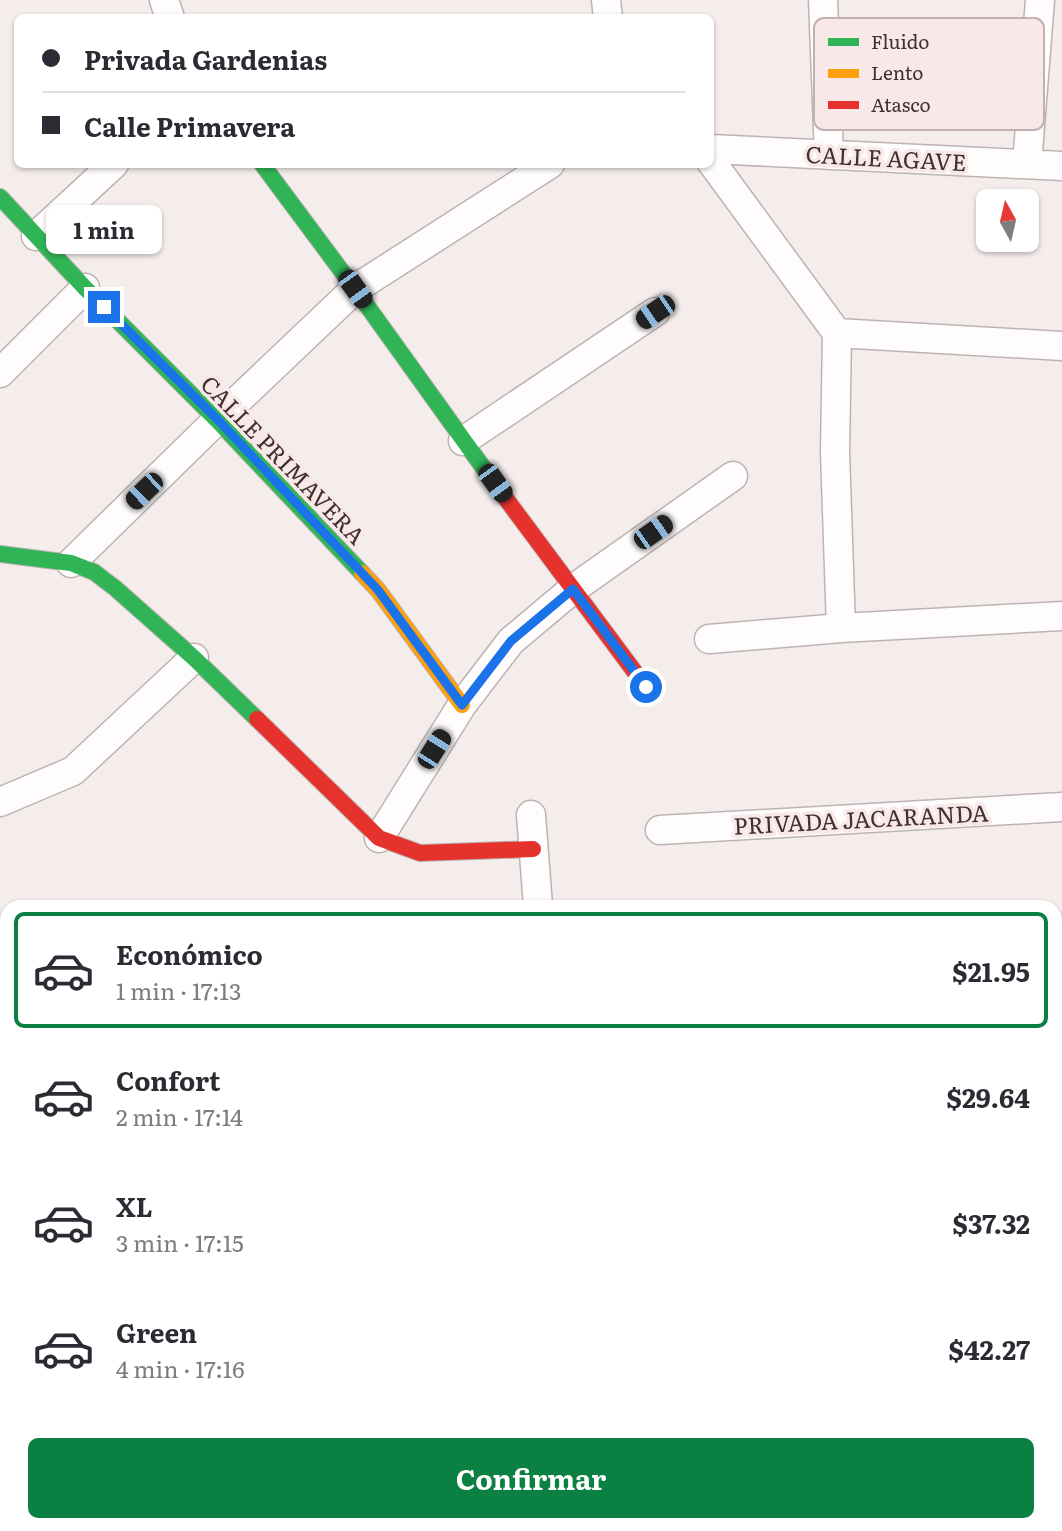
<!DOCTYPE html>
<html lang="es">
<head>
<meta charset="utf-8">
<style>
  body { margin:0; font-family:Literata,serif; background:#f7f7f7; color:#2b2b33; height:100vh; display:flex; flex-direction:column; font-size:26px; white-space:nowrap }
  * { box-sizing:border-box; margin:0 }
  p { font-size:23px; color:#7c7c81 }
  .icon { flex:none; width:38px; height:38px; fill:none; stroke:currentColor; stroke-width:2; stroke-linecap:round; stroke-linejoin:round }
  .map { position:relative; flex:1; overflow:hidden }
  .details { position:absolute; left:0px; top:900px; width:1062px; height:632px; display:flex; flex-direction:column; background:#fff; border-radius:21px 21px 0 0; box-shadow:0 2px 5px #0004 }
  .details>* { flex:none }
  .top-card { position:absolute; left:14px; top:14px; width:700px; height:154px; border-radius:10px; box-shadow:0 2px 5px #0004; display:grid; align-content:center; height:154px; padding:0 28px; background:#fff }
  .needle { width:46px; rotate:352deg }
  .buttons { position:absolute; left:976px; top:189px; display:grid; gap:14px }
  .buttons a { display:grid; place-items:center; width:63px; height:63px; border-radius:10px; background:#fff; box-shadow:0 2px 5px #0004; font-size:35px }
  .end { position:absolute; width:32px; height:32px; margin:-16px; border:9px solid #1a73e8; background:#fff; box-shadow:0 0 0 4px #fff }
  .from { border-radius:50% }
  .bubble { position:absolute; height:49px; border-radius:10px; background:#fff; box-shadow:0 2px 5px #0004; font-size:23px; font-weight:700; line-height:49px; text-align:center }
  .car { position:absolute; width:21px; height:42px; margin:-21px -10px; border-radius:9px; box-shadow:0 0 5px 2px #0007; background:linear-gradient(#222 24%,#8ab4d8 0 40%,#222 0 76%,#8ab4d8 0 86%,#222 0) }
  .top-card b { display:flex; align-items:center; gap:24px; height:66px; font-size:26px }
  .top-card b+b { border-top:2px solid #e1e1e2 }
  .top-card i { width:18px; height:18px; background:#2b2b33 }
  ul { padding:12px 0 0; list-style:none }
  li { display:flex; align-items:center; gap:21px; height:116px; margin:0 14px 10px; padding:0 14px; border:4px solid transparent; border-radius:10px }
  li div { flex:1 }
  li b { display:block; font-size:26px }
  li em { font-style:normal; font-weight:700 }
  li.active { border-color:#0b8043 }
  li>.icon { width:63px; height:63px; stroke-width:1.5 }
  .action { display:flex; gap:14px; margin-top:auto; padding:14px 28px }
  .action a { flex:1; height:80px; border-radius:10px; background:#0b8043; color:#fff; font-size:28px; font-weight:700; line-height:80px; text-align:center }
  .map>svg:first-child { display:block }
</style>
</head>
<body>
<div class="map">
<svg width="1062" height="1531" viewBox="0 0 1062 1531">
  <rect width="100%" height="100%" fill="#f5ecec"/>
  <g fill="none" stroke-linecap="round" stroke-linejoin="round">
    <g stroke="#beb3b3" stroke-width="31">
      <path id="street" d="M164 0 170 18
        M606 0 608 18
        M823 0 829 155
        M710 149 1062 166
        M710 160 837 333
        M1027 164 1040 0
        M36 236 114 164
        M837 333 835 452 841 628
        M837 333 1062 346
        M0 373 85 288
        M463 441 655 312
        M71 563 217 420 355 289 550 164
        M709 639 841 628 1062 616
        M0 802 73 771 194 658
        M531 815 538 906
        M660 830 1062 807
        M379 838 462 705 511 641 573 589 733 476
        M1055 990H1062
        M0 1060 7 1059
        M1055 1168 1062 1167
        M0 1209H7
        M0 1504H7
        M167 1524V1531
        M371 1524 372 1531
        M537 1524V1531
        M781 1524V1531"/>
    </g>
    <g stroke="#beb3b3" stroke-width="18">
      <path id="fast" d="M262 164 355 289 495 484
        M0 197 85 288 217 420 362 573
        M0 554 71 563 94 572 115 588 194 658 257 719"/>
    </g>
    <g stroke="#beb3b3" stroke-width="18">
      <path id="slow" d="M362 573 378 590 462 705"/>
    </g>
    <g stroke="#beb3b3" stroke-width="18">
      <path id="jam" d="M495 484 646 687
        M257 719 379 838 420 853 533 849"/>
    </g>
    <use href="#street" stroke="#fefcfc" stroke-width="28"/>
    <use href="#fast" stroke="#30b455" stroke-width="16"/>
    <use href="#slow" stroke="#ff9f0a" stroke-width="16"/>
    <use href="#jam" stroke="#e5322d" stroke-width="16"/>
  </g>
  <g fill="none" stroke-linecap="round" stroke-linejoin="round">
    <path stroke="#1a73e8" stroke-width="9" d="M104 307 217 419 378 590 462 705 511 641 573 589 646 687"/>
  </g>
  <g text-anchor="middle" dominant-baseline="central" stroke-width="7" stroke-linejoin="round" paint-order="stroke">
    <g font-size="23" fill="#403030" stroke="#f9e8e8">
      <text transform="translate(886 157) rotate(3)">CALLE AGAVE</text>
      <text transform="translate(284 459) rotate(46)">CALLE PRIMAVERA</text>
      <text transform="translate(861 818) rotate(-3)">PRIVADA JACARANDA</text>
    </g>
  </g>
  <rect x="814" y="18" width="230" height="112" rx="10" fill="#f9e8e8" stroke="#c2b1b1" stroke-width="2"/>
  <rect x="828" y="38" width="31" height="8" fill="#30b455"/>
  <rect x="828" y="69" width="31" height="9" fill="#ff9f0a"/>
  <rect x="828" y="101" width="31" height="8" fill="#e5322d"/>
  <g font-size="19" fill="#403030">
    <text x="871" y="49">Fluido</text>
    <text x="871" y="80">Lento</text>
    <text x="871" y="112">Atasco</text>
  </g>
</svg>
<div class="buttons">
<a><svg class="needle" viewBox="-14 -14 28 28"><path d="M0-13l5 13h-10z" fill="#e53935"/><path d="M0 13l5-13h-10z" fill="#7c7c81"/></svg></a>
</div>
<i class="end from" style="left:646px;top:687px"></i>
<i class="end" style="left:104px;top:307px"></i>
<div class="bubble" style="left:46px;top:205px;width:116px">1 min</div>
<i class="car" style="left:355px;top:289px;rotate:144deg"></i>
<i class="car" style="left:655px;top:312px;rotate:236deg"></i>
<i class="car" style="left:495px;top:483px;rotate:144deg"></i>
<i class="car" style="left:144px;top:491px;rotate:226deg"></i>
<i class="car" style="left:653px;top:532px;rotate:55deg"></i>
<i class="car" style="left:434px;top:749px;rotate:32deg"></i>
<div class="top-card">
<b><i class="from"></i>Privada Gardenias</b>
<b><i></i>Calle Primavera</b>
</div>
<section class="details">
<ul>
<li class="active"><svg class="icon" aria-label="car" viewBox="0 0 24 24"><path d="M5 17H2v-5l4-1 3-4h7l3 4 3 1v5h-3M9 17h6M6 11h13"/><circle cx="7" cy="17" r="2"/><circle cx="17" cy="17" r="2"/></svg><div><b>Económico</b><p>1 min · 17:13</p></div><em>$21.95</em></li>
<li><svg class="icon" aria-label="car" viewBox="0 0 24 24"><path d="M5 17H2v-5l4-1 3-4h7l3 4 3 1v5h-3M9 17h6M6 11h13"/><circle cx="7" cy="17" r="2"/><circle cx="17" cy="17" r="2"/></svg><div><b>Confort</b><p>2 min · 17:14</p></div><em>$29.64</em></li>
<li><svg class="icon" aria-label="car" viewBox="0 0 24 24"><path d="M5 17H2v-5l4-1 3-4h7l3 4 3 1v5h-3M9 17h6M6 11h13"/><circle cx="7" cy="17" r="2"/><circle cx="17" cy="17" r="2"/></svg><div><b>XL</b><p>3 min · 17:15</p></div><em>$37.32</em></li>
<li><svg class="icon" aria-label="car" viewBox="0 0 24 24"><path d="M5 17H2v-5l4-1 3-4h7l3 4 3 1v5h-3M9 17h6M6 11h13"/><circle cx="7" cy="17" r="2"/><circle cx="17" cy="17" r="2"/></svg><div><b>Green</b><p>4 min · 17:16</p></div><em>$42.27</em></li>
</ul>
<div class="action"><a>Confirmar</a></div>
</section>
</div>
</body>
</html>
